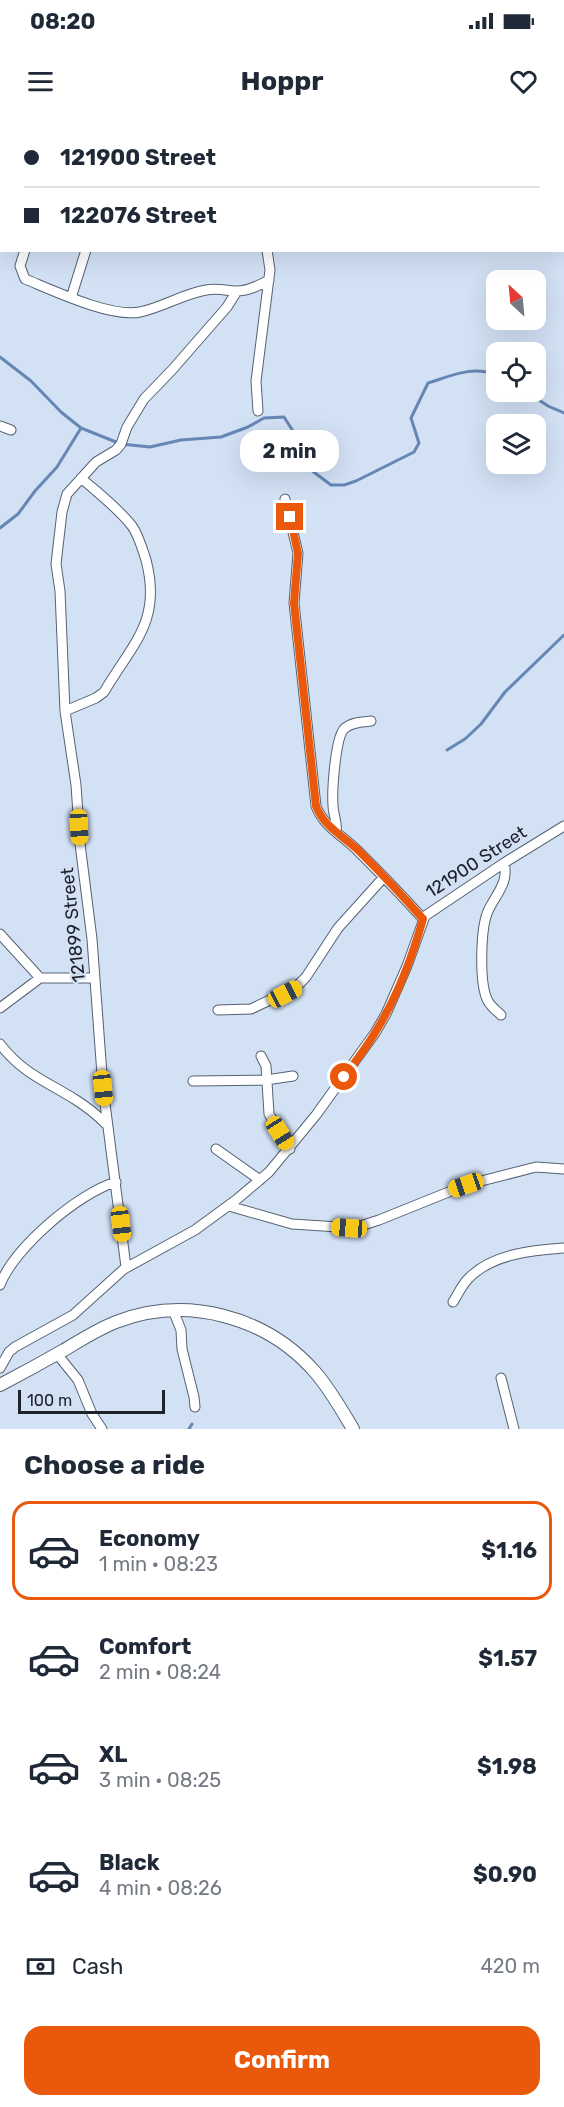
<!DOCTYPE html>
<html lang="en">
<head>
<meta charset="utf-8">
<style>
  body { margin:0; font-family:Rubik,sans-serif; background:#f6f6f7; color:#1f2937; height:100vh; display:flex; flex-direction:column; font-size:22px; white-space:nowrap }
  * { box-sizing:border-box; margin:0 }
  p { font-size:20px; color:#747a83 }
  .icon { flex:none; width:33px; height:33px; fill:none; stroke:currentColor; stroke-width:2; stroke-linecap:round; stroke-linejoin:round }
  .map { position:relative; height:1309px; overflow:hidden }
  .details { display:flex; flex-direction:column; background:#fff; flex:1 }
  .details>* { flex:none }
  .banner { position:absolute; left:0px; top:0px; width:564px; height:132px; box-shadow:0 6px 24px #0002; display:grid; align-content:center; height:132px; padding:0 24px; background:#fff }
  .needle { width:39px; rotate:334deg }
  .buttons { position:absolute; left:486px; top:150px; display:grid; gap:12px }
  .buttons a { display:grid; place-items:center; width:60px; height:60px; border-radius:12px; background:#fff; box-shadow:0 6px 24px #0002; font-size:30px }
  .scale { position:absolute; left:18px; bottom:15px; width:147px; box-sizing:border-box; padding-left:6px; border:3px solid #1e232b; border-top:0; font-size:16px; line-height:21px; white-space:nowrap; color:#1e232b; -webkit-text-stroke:4px #d3e1f5; paint-order:stroke }
  .end { position:absolute; width:27px; height:27px; margin:-14px; border:8px solid #ea580c; background:#fff; box-shadow:0 0 0 3px #fff }
  .from { border-radius:50% }
  .bubble { position:absolute; height:42px; border-radius:18px; background:#fff; box-shadow:0 6px 24px #0002; font-size:20px; font-weight:700; line-height:42px; text-align:center }
  .car { position:absolute; width:18px; height:36px; margin:-18px -9px; border-radius:8px; box-shadow:0 0 4px 2px #0007; background:linear-gradient(#f5c518 24%,#345 0 40%,#f5c518 0 76%,#345 0 86%,#f5c518 0) }
  .banner b { display:flex; align-items:center; gap:21px; height:57px; font-size:22px }
  .banner b+b { border-top:2px solid #e0e1e3 }
  .banner i { width:15px; height:15px; background:#1f2937 }
  ul { padding:0; list-style:none }
  li { display:flex; align-items:center; gap:18px; height:99px; margin:0 12px 9px; padding:0 12px; border:3px solid transparent; border-radius:18px }
  li div { flex:1 }
  li b { display:block; font-size:22px }
  li em { font-style:normal; font-weight:700 }
  li.selected { border-color:#ea580c }
  li>.icon { width:54px; height:54px; stroke-width:1.5 }
  h2 { padding:0 24px; font-size:27px; line-height:72px }
  .pay { display:flex; align-items:center; gap:15px; height:66px; padding:0 24px; font-size:22px }
  .pay p { margin-inline-start:auto }
  .button { display:flex; gap:12px; margin-top:auto; padding:12px 24px }
  .button a { flex:1; height:69px; border-radius:18px; background:#ea580c; color:#fff; font-size:24px; font-weight:700; line-height:69px; text-align:center }
  .status { display:flex; justify-content:space-between; align-items:center; height:42px; padding:0 30px; background:#fff; direction:ltr }
  .status svg { height:16px; fill:currentColor }
  header { display:flex; justify-content:space-between; align-items:center; height:78px; padding:0 24px; background:#fff; font-size:27px; font-weight:700 }
  .map>svg:first-child { display:block }
</style>
</head>
<body>
<div class="status"><b>08:20</b><svg viewBox="0 0 49 12"><path d="M0 12V9h3v3zM5 12V6h3v6zM10 12V3h3v9zM15 12V0h3v12zM26 1h20v11H26zM47 4h2v5h-2z"/></svg></div>
<header><svg class="icon" aria-label="menu" viewBox="0 0 24 24"><path d="M4 6h16M4 12h16M4 18h16"/></svg>Hoppr<svg class="icon" aria-label="heart" viewBox="0 0 24 24"><path d="M12 20l-8-8c-3-5 5-10 8-4 3-6 11-1 8 4z"/></svg></header>
<div class="map">
<svg width="564" height="1309" viewBox="0 0 564 1309">
  <rect width="100%" height="100%" fill="#d3e1f5"/>
  <g fill="none" stroke-linecap="round" stroke-linejoin="round">
    <path stroke="#6687b4" stroke-width="3" d="M0 237 31 261 61 292 81 308 121 324 150 327 181 320 221 317 248 307 264 298 284 297 293 311 311 350 331 365H344L356 361 414 332 419 323 411 298 428 263C451 256 473 245 496 255
      M527 272 548 286 564 293
      M0 408 18 394 35 371 57 347 81 308
      M447 630 465 619 481 604 505 572 564 515
      M189 1309 192 1304"/>
    <g stroke="#556273" stroke-width="11">
      <path id="minor" d="M506 0V2
        M158 2 160 0
        M204 2V0
        M464 2 467 0
        M0 76H2
        M562 124H564
        M25 130 20 146 25 159C52 170 111 198 140 192 163 187 183 174 206 170 216 168 224 170 234 171 246 172 258 166 269 160
        M71 178 86 130
        M258 291 256 261 270 150 267 130
        M0 306 11 310
        M285 379 298 433 294 483 316 686C323 706 343 716 357 730 380 753 402 775 423 799
        M65 591 96 578 104 572C133 523 162 501 146 440 142 428 139 416 132 406 118 388 98 373 81 358
        M336 712C338 703 333 695 333 685 332 672 335 616 345 608 352 602 362 602 371 601
        M0 814 40 858
        M0 888 40 858H95
        M218 890 251 889 295 868 306 857 338 808 384 757
        M501 895C497 891 491 887 488 881 479 865 480 806 489 789 497 773 509 762 504 743
        M0 924C23 954 46 961 76 980 87 987 97 995 106 1004
        M261 936 266 946 269 994 290 1029
        M193 961 266 960 293 956
        M216 1029 260 1060
        M229 1086 292 1104 354 1108 379 1100 466 1065 536 1047 564 1049
        M126 1147 103 968 92 819 80 724 76 665 65 591 60 471 56 444 62 392 67 374 96 342 116 330 121 324 127 307 144 279 172 250 227 187 237 171
        M0 1165C14 1128 78 1073 116 1062
        M453 1182C458 1174 462 1165 468 1159 491 1134 533 1130 564 1128
        M173 1190 181 1210 182 1229 194 1277 195 1287
        M57 1234 78 1260 92 1294 102 1309
        M0 1248 9 1232 15 1227 73 1195 124 1149 195 1110 236 1080 269 1052 316 995 375 913 386 894 407 846 425 796 504 743 564 706
        M501 1258 514 1309"/>
    </g>
    <g stroke="#556273" stroke-width="14">
      <path id="tertiary" d="M0 1265C21 1254 43 1242 64 1230 81 1220 98 1209 116 1202 186 1175 266 1196 315 1252 330 1269 341 1289 353 1309"/>
    </g>
    <use href="#minor" stroke="#fff" stroke-width="9"/>
    <use href="#tertiary" stroke="#fff" stroke-width="12"/>
  </g>
  <g fill="none" stroke-linecap="round" stroke-linejoin="round">
    <path stroke="#ea580c" stroke-width="8" d="M290 397 298 433 294 483 316 686C323 706 343 716 358 730 380 752 402 775 423 799 412 838 397 877 376 911 367 927 355 942 344 957"/>
  </g>
  <g text-anchor="middle" dominant-baseline="central" stroke-width="4.5" stroke-linejoin="round" paint-order="stroke">
    <g font-size="18" fill="#1e232b" stroke="#d3e1f5">
      <text transform="translate(476 742) rotate(-33)">121900 Street</text>
      <text transform="translate(73 805) rotate(-96)">121899 Street</text>
    </g>
  </g>
</svg>
<div class="buttons">
<a><svg class="needle" viewBox="-14 -14 28 28"><path d="M0-13l5 13h-10z" fill="#e53935"/><path d="M0 13l5-13h-10z" fill="#747a83"/></svg></a>
<a><svg class="icon" aria-label="locate" viewBox="0 0 24 24"><circle cx="12" cy="12" r="6"/><path d="M12 2v4M12 18v4M2 12h4M18 12h4"/></svg></a>
<a><svg class="icon" aria-label="layers" viewBox="0 0 24 24"><path d="M12 4l9 5-9 5-9-5zM3 14l9 5 9-5"/></svg></a>
</div>
<div class="scale">100 m</div>
<i class="end from" style="left:344px;top:957px"></i>
<i class="end" style="left:290px;top:397px"></i>
<div class="bubble" style="left:240px;top:310px;width:99px">2 min</div>
<i class="car" style="left:79px;top:707px;rotate:177deg"></i>
<i class="car" style="left:285px;top:874px;rotate:62deg"></i>
<i class="car" style="left:103px;top:968px;rotate:174deg"></i>
<i class="car" style="left:280px;top:1013px;rotate:148deg"></i>
<i class="car" style="left:466px;top:1065px;rotate:251deg"></i>
<i class="car" style="left:121px;top:1104px;rotate:173deg"></i>
<i class="car" style="left:349px;top:1108px;rotate:274deg"></i>
<div class="banner">
<b><i class="from"></i>121900 Street</b>
<b><i></i>122076 Street</b>
</div>
</div>
<section class="details">
<h2>Choose a ride</h2>
<ul>
<li class="selected"><svg class="icon" aria-label="car" viewBox="0 0 24 24"><path d="M5 17H2v-5l4-1 3-4h7l3 4 3 1v5h-3M9 17h6M6 11h13"/><circle cx="7" cy="17" r="2"/><circle cx="17" cy="17" r="2"/></svg><div><b>Economy</b><p>1 min · 08:23</p></div><em>$1.16</em></li>
<li><svg class="icon" aria-label="car" viewBox="0 0 24 24"><path d="M5 17H2v-5l4-1 3-4h7l3 4 3 1v5h-3M9 17h6M6 11h13"/><circle cx="7" cy="17" r="2"/><circle cx="17" cy="17" r="2"/></svg><div><b>Comfort</b><p>2 min · 08:24</p></div><em>$1.57</em></li>
<li><svg class="icon" aria-label="car" viewBox="0 0 24 24"><path d="M5 17H2v-5l4-1 3-4h7l3 4 3 1v5h-3M9 17h6M6 11h13"/><circle cx="7" cy="17" r="2"/><circle cx="17" cy="17" r="2"/></svg><div><b>XL</b><p>3 min · 08:25</p></div><em>$1.98</em></li>
<li><svg class="icon" aria-label="car" viewBox="0 0 24 24"><path d="M5 17H2v-5l4-1 3-4h7l3 4 3 1v5h-3M9 17h6M6 11h13"/><circle cx="7" cy="17" r="2"/><circle cx="17" cy="17" r="2"/></svg><div><b>Black</b><p>4 min · 08:26</p></div><em>$0.90</em></li>
</ul>
<div class="pay"><svg class="icon" aria-label="cash" viewBox="0 0 24 24"><path d="M3 7h18v10H3z"/><circle cx="12" cy="12" r="2"/></svg>Cash<p>420 m</p></div>
<div class="button"><a>Confirm</a></div>
</section>
</body>
</html>
